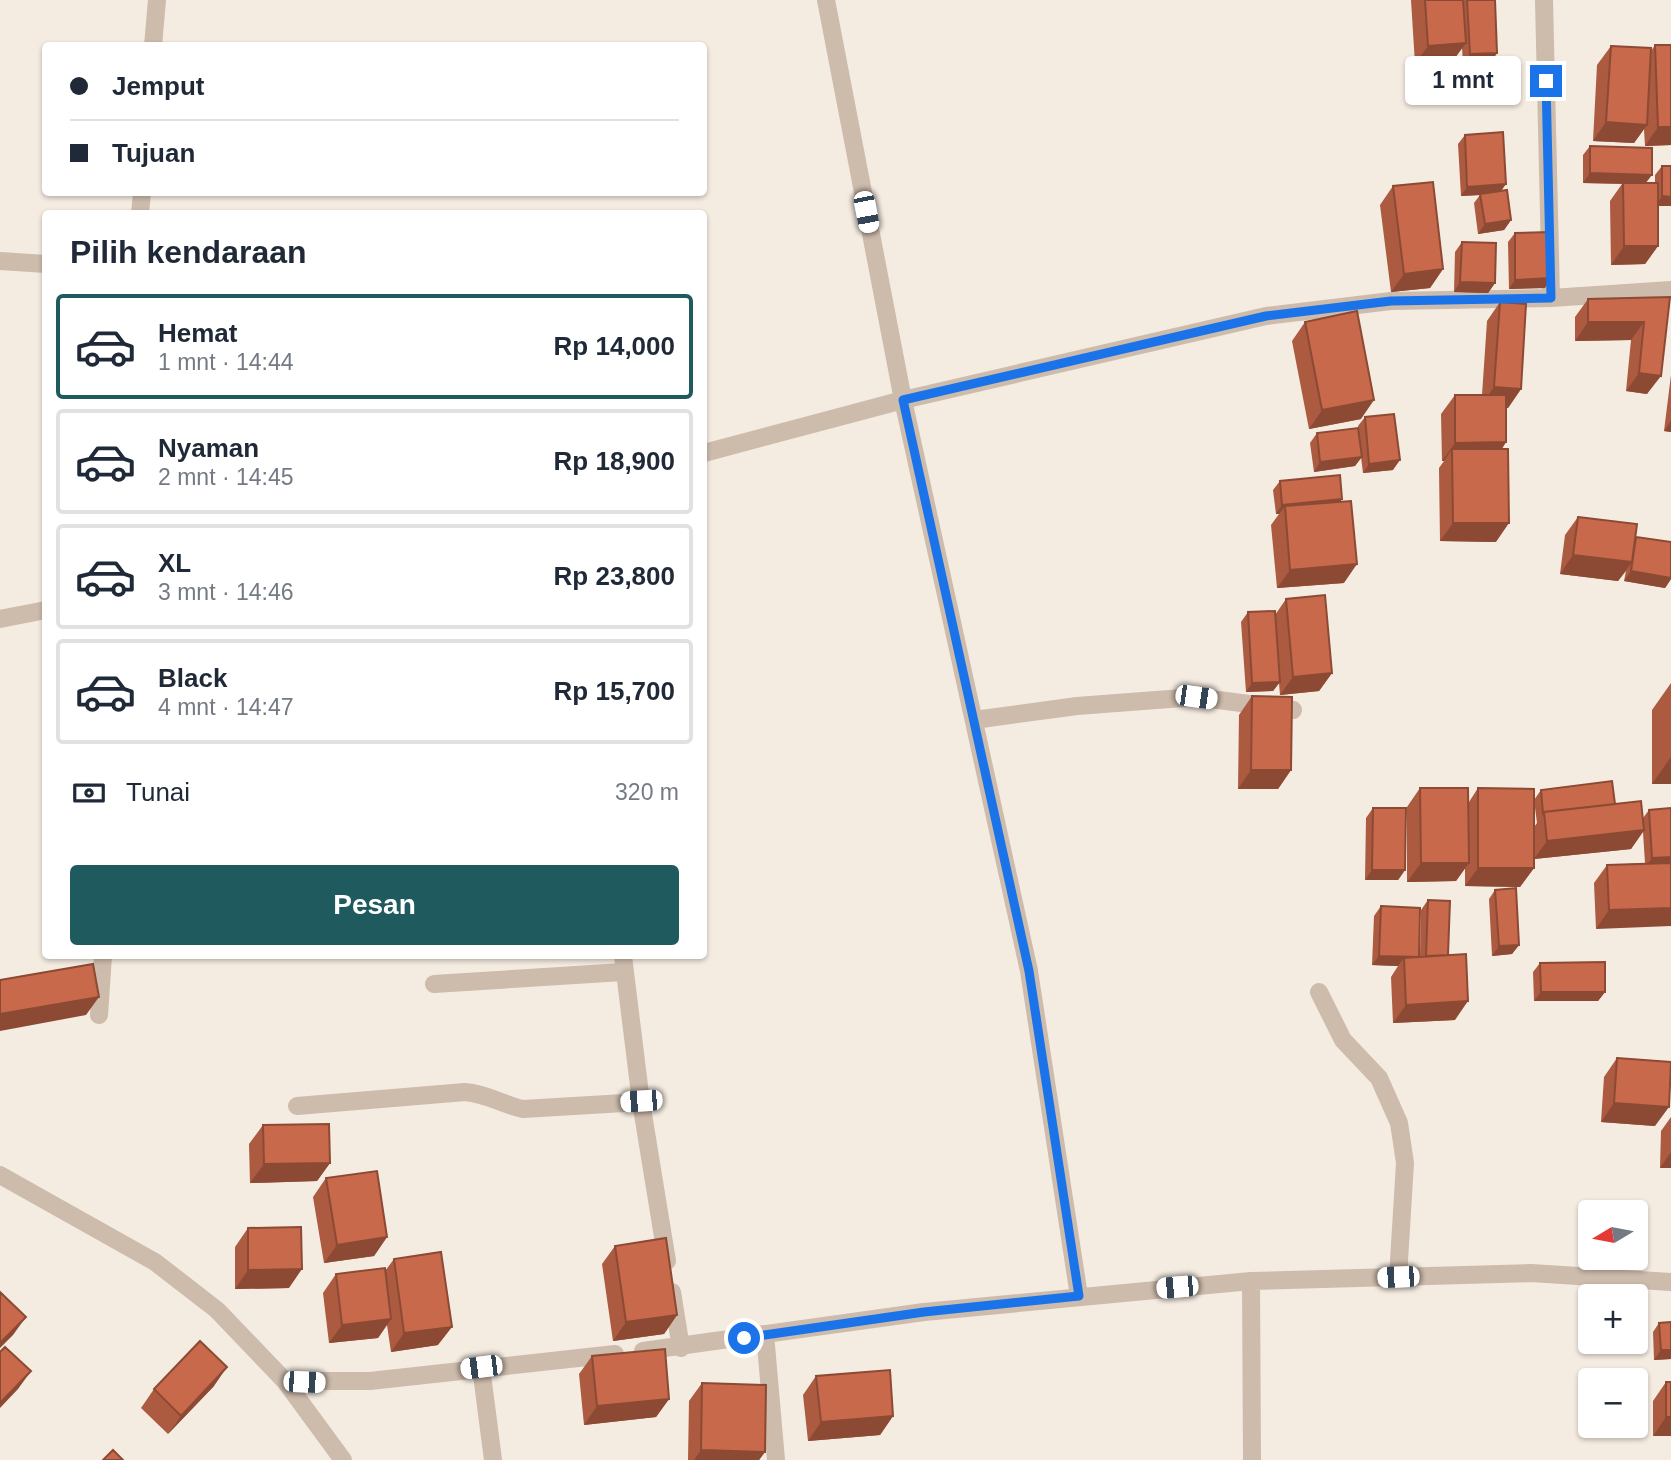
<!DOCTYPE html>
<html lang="id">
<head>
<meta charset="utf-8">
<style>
  body { margin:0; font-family:Helvetica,sans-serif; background:#f6f6f7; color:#1f2937; height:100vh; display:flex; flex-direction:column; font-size:26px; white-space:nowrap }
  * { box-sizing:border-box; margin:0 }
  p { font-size:23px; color:#747a83 }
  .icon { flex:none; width:38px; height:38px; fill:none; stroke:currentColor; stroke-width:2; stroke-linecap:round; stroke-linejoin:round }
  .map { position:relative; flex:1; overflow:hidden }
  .side { position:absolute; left:42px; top:210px; width:665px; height:749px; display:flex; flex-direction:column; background:#fff; border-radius:7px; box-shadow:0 2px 5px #0004 }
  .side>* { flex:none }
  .top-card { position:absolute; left:42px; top:42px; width:665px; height:154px; border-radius:7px; box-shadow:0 2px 5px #0004; display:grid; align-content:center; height:154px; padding:0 28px; background:#fff }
  .needle { width:46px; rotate:260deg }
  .tools { position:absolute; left:1578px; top:1200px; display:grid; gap:14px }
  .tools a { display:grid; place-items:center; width:70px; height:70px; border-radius:7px; background:#fff; box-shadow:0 2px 5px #0004; font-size:35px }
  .end { position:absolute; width:32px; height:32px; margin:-16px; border:9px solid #1a73e8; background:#fff; box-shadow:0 0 0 4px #fff }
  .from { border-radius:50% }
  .bubble { position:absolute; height:49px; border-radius:7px; background:#fff; box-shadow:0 2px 5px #0004; font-size:23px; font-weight:800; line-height:49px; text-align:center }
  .car { position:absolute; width:21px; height:42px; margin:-21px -10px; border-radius:9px; box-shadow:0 0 5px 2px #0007; background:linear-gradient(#fff 24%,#345 0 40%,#fff 0 76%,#345 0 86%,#fff 0) }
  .top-card b { display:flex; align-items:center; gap:24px; height:66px; font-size:26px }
  .top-card b+b { border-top:2px solid #e0e1e3 }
  .top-card i { width:18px; height:18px; background:#1f2937 }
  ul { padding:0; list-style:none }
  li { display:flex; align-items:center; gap:21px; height:105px; margin:0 14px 10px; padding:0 14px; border:4px solid #e0e1e3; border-radius:7px }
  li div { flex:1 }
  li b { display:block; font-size:26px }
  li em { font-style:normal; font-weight:800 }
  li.active { border-color:#1f5a5e }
  li>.icon { width:63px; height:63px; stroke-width:1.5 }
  h2 { padding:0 28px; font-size:32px; line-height:84px }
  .pay { display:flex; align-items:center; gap:18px; height:77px; padding:0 28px; font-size:26px }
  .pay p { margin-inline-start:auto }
  .action { display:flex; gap:14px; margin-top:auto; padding:14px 28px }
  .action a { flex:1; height:80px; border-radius:7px; background:#1f5a5e; color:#fff; font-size:28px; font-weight:800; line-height:80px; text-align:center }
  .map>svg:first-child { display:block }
</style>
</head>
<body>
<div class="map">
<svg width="1671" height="1460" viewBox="0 0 1671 1460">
  <rect width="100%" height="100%" fill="#f4ebe1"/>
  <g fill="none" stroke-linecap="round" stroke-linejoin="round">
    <path stroke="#cdbbac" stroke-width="18" d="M826 0 903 400 1029 971 1079 1296
      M1544 0 1551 298
      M153 46 157 0
      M140 214 142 192
      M0 261 46 264
      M704 453 903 400 1266 316 1391 301 1551 298 1671 290
      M0 619 46 610
      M974 720 1077 706 1196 697 1293 710
      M623 956 641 1102 667 1261
      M434 984 623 972
      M1319 992 1343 1040 1379 1078 1399 1123 1405 1163 1398 1277
      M99 1015 103 956
      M297 1106 465 1092C488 1094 501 1104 523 1109L641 1102
      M0 1175 155 1262 217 1310 285 1381H370L615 1354
      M1251 1281 1252 1460
      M672 1292 681 1348
      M765 1334 776 1460
      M643 1351 924 1312 1251 1281 1531 1273 1671 1282
      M481 1367 493 1460
      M285 1381 343 1460"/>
  </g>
  <path fill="#ac5a40" d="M1411 0H1495L1497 53 1491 62 1463 63 1462 48 1452 62 1415 64Z
    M1655 45H1671V145L1645 146 1644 129 1634 143 1593 141 1597 65 1611 46 1651 51Z
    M1465 135 1501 191 1511 220 1504 230 1478 234 1474 203 1480 195 1461 196 1458 144Z
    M1590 146 1646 183H1655V175L1662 166 1671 206H1658V246L1645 264 1611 265 1610 201 1622 184 1583 183V155Z
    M1393 186 1443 269 1430 288 1391 292 1380 205Z
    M1515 233 1545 288 1509 289 1508 242Z
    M1462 242 1495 283 1488 293 1454 292 1455 252Z
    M1670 297 1647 394 1626 391 1631 340 1575 341V317L1588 299Z
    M1500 302 1521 389 1508 408H1506V442L1502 449 1496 542 1440 541 1439 468 1444 461H1442L1441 414 1455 395H1482L1487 321Z
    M1305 322 1361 419 1309 429 1292 341Z
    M1671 375V432L1664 431Z
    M1365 417 1393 470 1363 473 1361 457 1355 466 1314 472 1310 443 1317 433 1360 441 1358 426Z
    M1280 481 1342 499 1340 502 1344 583 1277 588 1271 525 1279 514H1276L1273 490Z
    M1578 517 1635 538 1671 542V579L1665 588 1624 581 1626 571 1618 581 1560 574 1565 535Z
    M1286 599 1332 673 1319 691 1280 695 1279 683 1273 691 1246 692 1241 622 1248 612 1275 615Z
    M1671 683V784H1652V710Z
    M1252 696 1291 770 1278 789H1238L1239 715Z
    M1420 788 1469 802 1478 788 1534 827 1537 823 1534 800 1541 790 1615 804 1643 818 1649 810 1671 808V862L1596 929 1594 883 1607 865 1645 863 1643 832 1631 849 1534 859V854V868L1520 887 1465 886V868L1456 881 1407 882V807Z
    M1373 808 1405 870 1398 880H1365L1366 818Z
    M1495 890 1519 945 1512 954 1492 956 1489 899Z
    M1428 900 1448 955 1455 1020 1393 1023 1391 977 1398 966 1372 965 1374 916 1381 906 1420 957 1421 910Z
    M1540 963 1605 992 1598 1001H1534L1533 972Z
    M1617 1058 1655 1126 1601 1122 1604 1077Z
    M1671 1117V1168H1660L1661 1131Z
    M263 1125 330 1163 317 1181 250 1183 249 1144Z
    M326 1178 387 1237 374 1256 324 1263 313 1197Z
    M248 1228 289 1288 235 1289V1247Z
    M615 1246 677 1315 664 1334 613 1341 602 1264Z
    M394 1259 438 1345 391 1352 387 1325 378 1338 329 1343 323 1293 336 1274 385 1271Z
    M1659 1323 1671 1359 1654 1360 1653 1332Z
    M592 1356 669 1399 656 1417 584 1425 579 1374Z
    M816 1376 893 1416 880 1435 808 1441 803 1395Z
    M1666 1382H1671V1436H1653V1401Z
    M702 1383 765 1452 759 1460H688L689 1401Z
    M214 1386 168 1434 141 1408 154 1389Z"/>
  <path fill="#8c4a34" d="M1466 43 1452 62 1415 64 1428 46Z
    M1497 53 1491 62 1463 63 1470 54Z
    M1606 122 1647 125 1634 143 1593 141Z
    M1658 127H1671V145L1645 146Z
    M1590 173 1652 175 1645 184 1583 183Z
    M1506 184 1499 194 1461 196 1467 187Z
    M1662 196 1671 197V206H1656Z
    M1511 220 1504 230 1478 234 1485 224Z
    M1624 246H1658L1645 264 1611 265Z
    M1443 269 1430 288 1391 292 1404 274Z
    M1551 278 1545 288 1509 289 1515 280Z
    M1460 282 1495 283 1488 293 1454 292Z
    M1588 322H1644L1631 340 1575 341Z
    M1639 373 1661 376 1647 394 1626 391Z
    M1494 387 1521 389 1508 408 1481 406Z
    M1374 400 1361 419 1309 429 1322 410Z
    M1671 421V432L1664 431Z
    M1506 442 1493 461 1452 449 1444 461H1442L1455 443Z
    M1362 457 1355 466 1314 472 1320 462Z
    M1400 460 1393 470 1363 473 1369 464Z
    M1342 499 1335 509 1285 506 1279 514H1276L1282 505Z
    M1453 523H1509L1496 542 1440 541Z
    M1573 555 1632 562 1618 581 1560 574Z
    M1357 564 1344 583 1277 588 1290 570Z
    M1631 571 1671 578V579L1665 588 1624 581Z
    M1332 673 1319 691 1280 695 1293 677Z
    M1280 682 1273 691 1246 692 1252 683Z
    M1671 757V784H1652Z
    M1251 770H1291L1278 789H1238Z
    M1644 830 1631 849 1534 859 1547 841Z
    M1671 857V862L1668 866 1645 868 1652 858Z
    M1421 863H1469L1456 881 1407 882Z
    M1478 868H1534L1520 887 1465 886Z
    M1372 870H1405L1398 880H1365Z
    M1671 908V926L1596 929 1609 910Z
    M1519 945 1512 954 1492 956 1499 946Z
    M1379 956 1419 957 1404 958 1398 966 1372 965Z
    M1541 992H1605L1598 1001H1534Z
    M99 997 86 1015 0 1031V1014Z
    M1468 1001 1455 1020 1393 1023 1406 1005Z
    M1614 1103 1669 1107 1655 1126 1601 1122Z
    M1671 1152V1168H1660Z
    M330 1163 317 1181 250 1183 264 1164Z
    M387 1237 374 1256 324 1263 337 1245Z
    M302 1269 289 1288 235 1289 248 1270Z
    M677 1315 664 1334 613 1341 626 1322Z
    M26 1317 13 1335 0 1348V1343Z
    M391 1319 378 1338 329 1343 342 1325Z
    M452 1327 438 1345 391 1352 404 1333Z
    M1661 1350H1671V1359L1654 1360Z
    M227 1367 214 1386 168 1434 181 1416Z
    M31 1371 18 1389 0 1408V1403Z
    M669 1399 656 1417 584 1425 597 1406Z
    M893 1416 880 1435 808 1441 821 1422Z
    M1666 1417H1671V1436H1653Z
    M701 1450 765 1452 759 1460H694Z"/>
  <path fill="#c8694b" stroke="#8c4a34" stroke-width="2" d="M1425 0H1463L1466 43 1428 46Z
    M1467 0H1495L1497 53 1470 54Z
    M1655 45H1671V127H1658Z
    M1611 46 1651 48 1647 125 1606 122Z
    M1503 132 1506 184 1467 187 1465 135Z
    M1590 146 1652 148V175L1590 173Z
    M1662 166H1671V197L1662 196Z
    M1433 182 1443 269 1404 274 1393 186Z
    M1623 183H1658V246H1624Z
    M1507 190 1511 220 1485 224 1480 194Z
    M1550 232 1551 278 1515 280V233Z
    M1462 242 1496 243 1495 283 1460 282Z
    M1670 297 1661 376 1639 373 1644 322H1588V299Z
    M1500 302 1526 304 1521 389 1494 387Z
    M1357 311 1374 400 1322 410 1305 322Z
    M1455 395H1506V442L1455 443Z
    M1394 414 1400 460 1369 464 1365 417Z
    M1358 428 1362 457 1320 462 1317 433Z
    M1452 449H1508L1509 523H1453Z
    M1340 475 1342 499 1282 505 1280 481Z
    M1351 501 1357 564 1290 570 1285 506Z
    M1578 517 1637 524 1632 562 1573 555Z
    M1636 537 1671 542V578L1631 571Z
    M1325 595 1332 673 1293 677 1286 599Z
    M1275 611 1280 682 1252 683 1248 612Z
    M1252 696 1292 697 1291 770H1251Z
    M1612 781 1615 804 1544 812 1543 813 1541 790Z
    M1420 788H1468L1469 863H1421Z
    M1478 788 1534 789V868H1478Z
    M1641 801 1644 830 1547 841 1544 812Z
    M1373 808H1406L1405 870H1372Z
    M1671 808V857L1652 858 1649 810Z
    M1671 863V908L1609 910 1607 865Z
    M1516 888 1519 945 1499 946 1495 890Z
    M1428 900 1450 901 1448 955 1426 956Z
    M1381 906 1420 908 1419 957 1379 956Z
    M1466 954 1468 1001 1406 1005 1404 958Z
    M1605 962V992H1541L1540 963Z
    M93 964 99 997 0 1014V980Z
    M1617 1058 1671 1062 1669 1107 1614 1103Z
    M329 1124 330 1163 264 1164 263 1125Z
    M377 1171 387 1237 337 1245 326 1178Z
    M301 1227 302 1269 248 1270V1228Z
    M666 1238 677 1315 626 1322 615 1246Z
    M441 1252 452 1327 404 1333 394 1259Z
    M385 1268 391 1319 342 1325 336 1274Z
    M0 1292 26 1317 0 1343Z
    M1671 1322V1350H1661L1659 1323Z
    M200 1341 227 1367 181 1416 154 1389Z
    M5 1347 31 1371 0 1403V1352Z
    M665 1349 669 1399 597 1406 592 1356Z
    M890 1370 893 1416 821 1422 816 1376Z
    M1666 1382H1671V1417H1666Z
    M702 1383 766 1385 765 1452 701 1450Z
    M113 1450 123 1460H103Z"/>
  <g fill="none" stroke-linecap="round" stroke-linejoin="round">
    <path stroke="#1a73e8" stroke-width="9" d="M744 1338 924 1312 1079 1296 1029 971 903 400 1266 316 1391 301 1551 298 1546 81"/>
  </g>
</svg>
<div class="tools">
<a><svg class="needle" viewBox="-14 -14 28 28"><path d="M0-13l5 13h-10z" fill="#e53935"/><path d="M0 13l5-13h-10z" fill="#747a83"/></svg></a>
<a>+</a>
<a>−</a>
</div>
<i class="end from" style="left:744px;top:1338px"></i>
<i class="end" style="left:1546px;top:81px"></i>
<div class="bubble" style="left:1405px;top:56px;width:116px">1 mnt</div>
<i class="car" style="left:866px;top:212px;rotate:169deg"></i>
<i class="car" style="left:1196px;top:697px;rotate:98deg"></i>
<i class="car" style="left:641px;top:1101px;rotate:266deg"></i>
<i class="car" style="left:1398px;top:1277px;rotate:268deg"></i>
<i class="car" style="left:1177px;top:1287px;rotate:265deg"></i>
<i class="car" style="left:481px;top:1367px;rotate:263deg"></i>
<i class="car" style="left:304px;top:1382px;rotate:92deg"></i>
<div class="top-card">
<b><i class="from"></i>Jemput</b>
<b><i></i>Tujuan</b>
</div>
<section class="side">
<h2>Pilih kendaraan</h2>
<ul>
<li class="active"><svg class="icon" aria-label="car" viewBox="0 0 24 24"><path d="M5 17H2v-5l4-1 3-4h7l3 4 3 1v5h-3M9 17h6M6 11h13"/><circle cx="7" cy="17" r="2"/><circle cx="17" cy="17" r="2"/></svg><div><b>Hemat</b><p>1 mnt · 14:44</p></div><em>Rp 14,000</em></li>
<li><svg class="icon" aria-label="car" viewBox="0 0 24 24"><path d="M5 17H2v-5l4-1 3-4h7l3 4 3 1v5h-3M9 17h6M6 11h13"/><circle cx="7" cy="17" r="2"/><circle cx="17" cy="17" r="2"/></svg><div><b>Nyaman</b><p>2 mnt · 14:45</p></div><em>Rp 18,900</em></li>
<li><svg class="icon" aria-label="car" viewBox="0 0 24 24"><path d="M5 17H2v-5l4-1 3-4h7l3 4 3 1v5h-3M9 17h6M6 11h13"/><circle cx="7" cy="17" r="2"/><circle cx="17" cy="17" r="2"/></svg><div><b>XL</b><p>3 mnt · 14:46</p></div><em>Rp 23,800</em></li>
<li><svg class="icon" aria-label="car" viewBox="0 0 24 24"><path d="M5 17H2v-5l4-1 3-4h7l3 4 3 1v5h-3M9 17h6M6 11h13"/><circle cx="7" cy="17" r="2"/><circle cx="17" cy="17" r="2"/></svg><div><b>Black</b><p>4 mnt · 14:47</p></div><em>Rp 15,700</em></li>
</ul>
<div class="pay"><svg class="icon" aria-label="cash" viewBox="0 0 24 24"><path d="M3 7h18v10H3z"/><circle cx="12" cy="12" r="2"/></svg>Tunai<p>320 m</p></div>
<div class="action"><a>Pesan</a></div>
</section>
</div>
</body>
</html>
